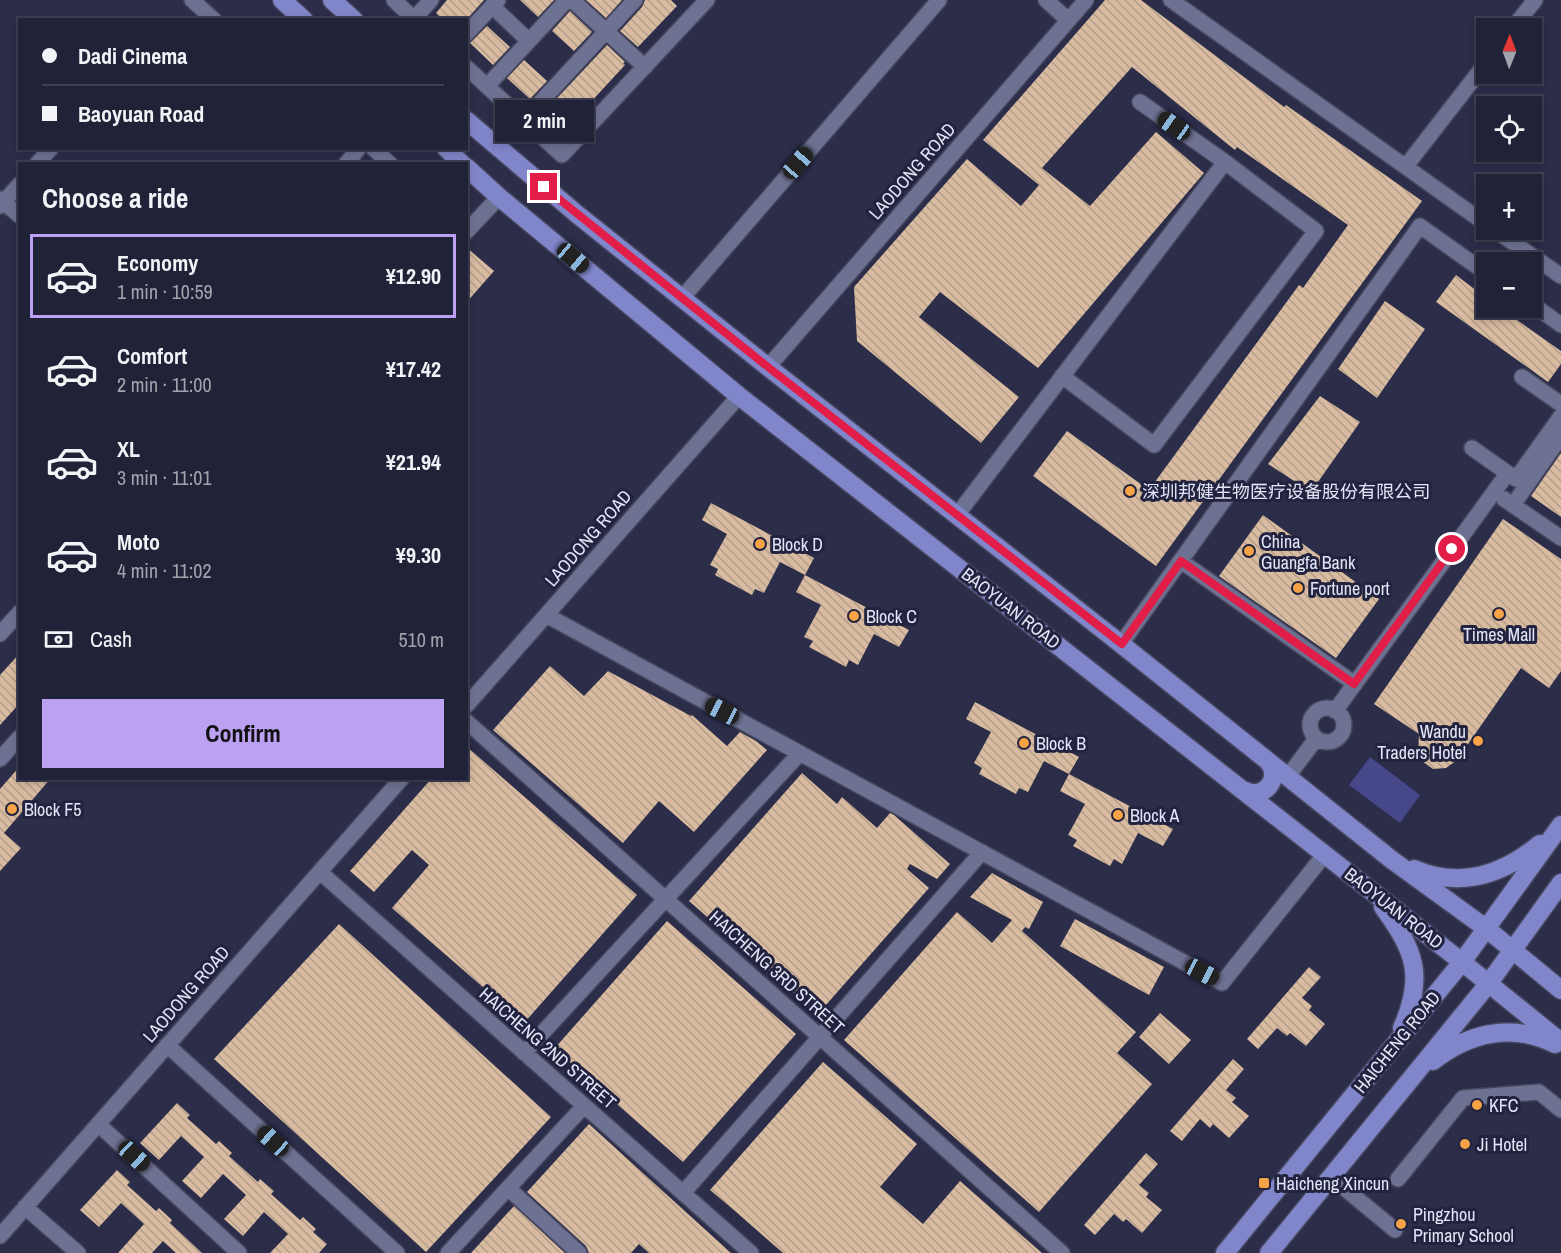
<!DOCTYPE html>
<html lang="en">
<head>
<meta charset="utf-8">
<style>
  body { margin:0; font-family:"Archivo Narrow","Noto Sans SC",sans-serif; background:#282a3f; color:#f1f3f6; height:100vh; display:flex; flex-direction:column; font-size:22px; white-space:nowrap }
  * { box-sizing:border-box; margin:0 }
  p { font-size:20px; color:#a2a4ad }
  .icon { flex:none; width:33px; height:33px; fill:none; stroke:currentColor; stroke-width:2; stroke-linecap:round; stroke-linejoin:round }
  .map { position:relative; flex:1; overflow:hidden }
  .side { position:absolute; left:18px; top:162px; width:450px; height:618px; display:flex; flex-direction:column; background:#202237; border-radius:0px; box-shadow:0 3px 9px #0003,0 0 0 2px #3d3f52 }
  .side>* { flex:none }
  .banner { position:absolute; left:18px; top:18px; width:450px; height:132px; border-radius:0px; box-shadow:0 3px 9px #0003,0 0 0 2px #3d3f52; display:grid; align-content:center; height:132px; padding:0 24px; background:#202237 }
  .needle { width:39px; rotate:1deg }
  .buttons { position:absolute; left:1476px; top:18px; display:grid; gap:12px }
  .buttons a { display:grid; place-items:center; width:66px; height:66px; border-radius:0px; background:#202237; box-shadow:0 3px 9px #0003,0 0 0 2px #3d3f52; font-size:30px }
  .end { position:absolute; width:27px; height:27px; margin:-14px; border:8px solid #e11d48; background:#fff; box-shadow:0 0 0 3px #fff }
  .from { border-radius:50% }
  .bubble { position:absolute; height:42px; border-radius:0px; background:#202237; box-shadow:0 3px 9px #0003,0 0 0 2px #3d3f52; font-size:20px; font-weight:700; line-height:42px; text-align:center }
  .car { position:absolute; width:18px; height:36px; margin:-18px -9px; border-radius:8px; box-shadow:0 0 4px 2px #0007; background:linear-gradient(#222 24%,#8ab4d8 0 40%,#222 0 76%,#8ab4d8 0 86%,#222 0) }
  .banner b { display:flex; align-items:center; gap:21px; height:57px; font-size:22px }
  .banner b+b { border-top:2px solid #3d3f52 }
  .banner i { width:15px; height:15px; background:#f1f3f6 }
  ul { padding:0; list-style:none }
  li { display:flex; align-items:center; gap:18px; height:84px; margin:0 12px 9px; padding:0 12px; border:3px solid transparent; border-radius:0px }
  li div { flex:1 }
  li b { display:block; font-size:22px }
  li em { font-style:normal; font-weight:700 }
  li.active { border-color:#bca0f2 }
  li>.icon { width:54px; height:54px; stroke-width:1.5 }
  h2 { padding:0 24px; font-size:27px; line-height:72px }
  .pay { display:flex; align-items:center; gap:15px; height:66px; padding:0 24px; font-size:22px }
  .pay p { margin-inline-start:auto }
  .primary-button { display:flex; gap:12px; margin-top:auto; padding:12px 24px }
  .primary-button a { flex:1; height:69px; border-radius:0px; background:#bca0f2; color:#111; font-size:24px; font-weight:700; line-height:69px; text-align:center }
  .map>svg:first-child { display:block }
</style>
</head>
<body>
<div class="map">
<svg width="1561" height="1253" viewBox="0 0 1561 1253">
  <defs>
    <pattern id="building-back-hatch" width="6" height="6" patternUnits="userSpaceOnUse" patternTransform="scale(1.5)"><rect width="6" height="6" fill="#d8bba0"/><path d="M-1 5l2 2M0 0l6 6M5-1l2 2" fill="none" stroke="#b39e8a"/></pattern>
  </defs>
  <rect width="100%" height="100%" fill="#2b2d49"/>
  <path fill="#46488a" d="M1370 757 1420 795 1400 823 1349 785Z"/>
  <path fill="url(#building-back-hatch)" d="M447 0H484L466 20H443L436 13Z
    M520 0H554L538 17Z
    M586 0H622L606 18Z
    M645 0H671L677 6 638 47 620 31 642 7Z
    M1105 0H1141L1284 107 1286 105 1422 201 1156 566 1033 476 1067 431 1149 490 1299 285 1303 288 1348 225 1237 147 1235 150 1132 67 1042 168 1090 206 1156 132 1204 173 1038 368 940 292 919 317 1019 397 981 443 857 341 854 287 967 159 1021 206 1039 185 983 140Z
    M570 11 592 32 574 51 552 31Z
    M487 26 510 47 493 65 470 43Z
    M607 45 625 62 623 63 625 65 564 131 544 112Z
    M524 60 547 81 530 99 507 78Z
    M466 247 494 271 466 303Z
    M1456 275 1486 298V308H1500L1561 351V364L1548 382 1436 302Z
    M1385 301 1425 329 1377 398 1338 369Z
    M1320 396 1360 422 1311 492 1268 464Z
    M1561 453V517L1531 496Z
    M711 503 814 558 805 575 780 562 764 593 755 589 752 595 715 575 718 569 710 565 727 534 702 520Z
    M1263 515 1379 599 1336 658 1219 576Z
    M1503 519 1561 559V671L1549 688 1521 668 1457 760 1446 768 1433 769 1422 761 1418 755 1419 734 1374 704Z
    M805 575 909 630 899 647 874 634 858 665 849 660 846 667 809 647 813 641 804 637 821 605 796 592Z
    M20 653V703L0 725V675Z
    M550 666 584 696 608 671 691 716 692 715 727 746 740 732 756 741 767 750 694 832 659 801 623 843 493 730Z
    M975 702 1079 757 1069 774 1044 761 1028 792 1019 788 1016 794 979 774 982 768 974 763 991 732 966 719Z
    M466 746 637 895 524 1023 392 908 429 865 412 850 374 892 350 871 432 778H466Z
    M20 766V778H51L4 833 21 848 0 871V789Z
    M802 773 837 804 842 797 877 828 890 813 894 815 950 864 937 879 910 864 907 869 929 888 818 1014 689 901Z
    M1069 774 1173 829 1163 846 1138 833 1122 864 1114 859 1110 866 1073 846 1077 840 1068 835 1085 804 1060 791Z
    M992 873 1043 902 1029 929 1025 927 1022 931 1136 1032 1117 1053 1152 1084 1039 1212 844 1040 957 912 992 943 1012 920 970 897Z
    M1075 919 1164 967 1149 995 1060 946Z
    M667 921 796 1034 683 1162 554 1049Z
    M339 924 551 1117 426 1252 214 1059Z
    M1309 967 1321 977 1302 998 1312 1006 1309 1010 1325 1024 1306 1046 1290 1033 1287 1036 1277 1028 1258 1049 1247 1039Z
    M1160 1013 1191 1040 1169 1064 1139 1037Z
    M1233 1059 1244 1069 1226 1090 1236 1098 1232 1102 1249 1116 1229 1138 1213 1124 1210 1128 1200 1119 1182 1141 1170 1131Z
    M823 1062 917 1144 880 1187 923 1224 960 1181 1042 1253H783L735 1211 710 1190Z
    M177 1103 190 1115 187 1118 216 1144 219 1141 232 1153 229 1156 258 1182 260 1179 274 1191 271 1194 300 1220 303 1217 316 1229 313 1232 327 1244 319 1253H270L288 1234 264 1212 243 1236 224 1219 246 1195 223 1174 201 1198 182 1181 204 1157 181 1136 159 1160 140 1143Z
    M589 1124 655 1184 731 1253H649L639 1244 631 1253H589L586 1246 527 1192Z
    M1146 1153 1158 1164 1139 1185 1149 1193 1146 1197 1162 1210 1142 1233 1126 1219 1123 1222 1114 1214 1095 1235 1084 1225Z
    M117 1170 130 1182 127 1185 156 1211 159 1208 172 1220 170 1223 202 1253H176L163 1241 152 1253H118L144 1224 121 1203 99 1227 80 1210Z
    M514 1206 565 1253H471Z"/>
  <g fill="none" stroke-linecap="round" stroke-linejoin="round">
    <g stroke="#46475f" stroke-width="18">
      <path id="minor" d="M192 0 214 20
        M394 0 415 20
        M572 0 645 67
        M1046 0 1068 20
        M1171 0 1486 224
        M492 6 529 41
        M413 20 431 0
        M1513 28 1535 0
        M466 34 498 0
        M466 67 562 155 707 0
        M487 86 567 0
        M524 120 635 0
        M373 148 390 164
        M37 164 51 148
        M346 164 359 148
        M1406 166 1486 63
        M0 199 20 216
        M0 206 20 184
        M1495 230 1561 276
        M466 232 499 197
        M682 298 939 0
        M1532 304 1561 325
        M768 367 1086 0
        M1062 376 1154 445 1316 231 1225 162
        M1522 377 1561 404
        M1472 448 1516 479 1561 416
        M1504 499 1561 538
        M1513 505 1561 436
        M957 515 1225 162 1140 102
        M1181 561 1355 684
        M546 615 1222 983 1325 854
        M0 634 20 612
        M1121 644 1420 226 1486 273
        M466 706 739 396
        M1310 725a17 17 0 1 1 34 0a17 17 0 1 1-34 0Z
        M1335 711 1507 474
        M466 721 1062 1253
        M0 759 20 737
        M1288 776 1316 739
        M320 872 751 1253
        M167 1045 397 1253
        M524 1053 800 753
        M98 1124 239 1253
        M1331 1177 1395 1230
        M1398 1179 1463 1098 1539 1092 1561 1110
        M508 1188 579 1253
        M683 1193 982 852
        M25 1207 78 1253
        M0 1236 402 778
        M448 1253 584 1106"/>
    </g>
    <g stroke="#46475f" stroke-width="21">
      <path id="major" d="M282 0 304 20
        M332 0 354 20
        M466 120 578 215 768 367 1121 644 1392 860 1487 929 1561 990
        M446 148 462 164
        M466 167 499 197 739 396 1462 962 1561 1042
        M1243 790C1264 801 1282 779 1268 761
        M1414 869C1461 889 1502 875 1540 844
        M1383 907C1415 951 1425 976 1402 1028
        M1433 1061C1470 1032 1513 1023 1555 1044
        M1225 1253 1462 962 1561 825
        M1269 1253 1489 983 1561 883"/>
    </g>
    <use href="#minor" stroke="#6e7292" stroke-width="15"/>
    <use href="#major" stroke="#8185c9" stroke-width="18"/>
  </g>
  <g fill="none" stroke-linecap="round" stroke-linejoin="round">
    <path stroke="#e11d48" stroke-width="8" d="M544 187 768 367 1122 644 1181 561 1354 684 1452 549"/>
  </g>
  <g fill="#f6a247" stroke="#22233e" stroke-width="2">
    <circle cx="1130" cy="491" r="6"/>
    <circle cx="760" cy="544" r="6"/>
    <circle cx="1249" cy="551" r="6"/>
    <circle cx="1298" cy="588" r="6"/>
    <circle cx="1499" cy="614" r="6"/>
    <circle cx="854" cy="616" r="6"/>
    <circle cx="1478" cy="741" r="6"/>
    <circle cx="1024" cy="743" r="6"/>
    <circle cx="12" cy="809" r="6"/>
    <circle cx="1118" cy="815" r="6"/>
    <circle cx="1477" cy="1105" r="6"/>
    <circle cx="1465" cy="1144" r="6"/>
    <rect x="1258" y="1177" width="12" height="12" rx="3"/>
    <circle cx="1401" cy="1224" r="6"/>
  </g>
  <g text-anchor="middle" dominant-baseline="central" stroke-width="6" stroke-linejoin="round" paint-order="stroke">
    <g font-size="18" fill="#e3e5f8" stroke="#22233e">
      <text transform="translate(912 171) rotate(-49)">LAODONG ROAD</text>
      <text transform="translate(588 538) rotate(-49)">LAODONG ROAD</text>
      <text transform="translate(1011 608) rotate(38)">BAOYUAN ROAD</text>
      <text transform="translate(1394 908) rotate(38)">BAOYUAN ROAD</text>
      <text transform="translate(777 972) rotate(42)">HAICHENG 3RD STREET</text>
      <text transform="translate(186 994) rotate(-49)">LAODONG ROAD</text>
      <text transform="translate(1397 1042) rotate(-51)">HAICHENG ROAD</text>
      <text transform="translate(548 1048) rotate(41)">HAICHENG 2ND STREET</text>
    </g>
    <g font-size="18" fill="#e3e5f8" stroke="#22233e" text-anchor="start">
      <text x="1142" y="491">深圳邦健生物医疗设备股份有限公司</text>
      <text x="1261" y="541">China<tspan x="1261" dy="21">Guangfa Bank</tspan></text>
      <text x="772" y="544">Block D</text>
      <text x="1310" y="588">Fortune port</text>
      <text x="866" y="616">Block C</text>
      <text x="1499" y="634" text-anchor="middle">Times Mall</text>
      <text x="1466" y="731" text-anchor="end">Wandu<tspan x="1466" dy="21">Traders Hotel</tspan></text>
      <text x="1036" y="743">Block B</text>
      <text x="24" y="809">Block F5</text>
      <text x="1130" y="815">Block A</text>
      <text x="1489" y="1105">KFC</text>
      <text x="1477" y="1144">Ji Hotel</text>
      <text x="1276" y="1183">Haicheng Xincun</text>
      <text x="1413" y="1214">Pingzhou<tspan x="1413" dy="21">Primary School</tspan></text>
    </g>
  </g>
</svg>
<div class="buttons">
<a><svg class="needle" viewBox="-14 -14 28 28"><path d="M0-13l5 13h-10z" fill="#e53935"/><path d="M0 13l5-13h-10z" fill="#a2a4ad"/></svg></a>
<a><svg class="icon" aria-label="locate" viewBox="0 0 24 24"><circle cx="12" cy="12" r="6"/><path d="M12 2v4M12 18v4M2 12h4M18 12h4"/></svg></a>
<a>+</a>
<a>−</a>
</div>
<i class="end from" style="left:1452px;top:549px"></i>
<i class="end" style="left:544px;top:187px"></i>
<div class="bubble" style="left:495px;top:100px;width:99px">2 min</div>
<i class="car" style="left:1174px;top:126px;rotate:305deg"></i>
<i class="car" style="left:798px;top:163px;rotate:41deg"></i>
<i class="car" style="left:573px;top:258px;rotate:130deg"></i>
<i class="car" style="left:722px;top:711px;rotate:298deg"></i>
<i class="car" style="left:1202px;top:972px;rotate:118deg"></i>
<i class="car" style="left:273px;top:1141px;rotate:312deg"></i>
<i class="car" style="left:134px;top:1156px;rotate:133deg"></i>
<div class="banner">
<b><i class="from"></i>Dadi Cinema</b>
<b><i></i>Baoyuan Road</b>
</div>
<section class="side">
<h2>Choose a ride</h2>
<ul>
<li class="active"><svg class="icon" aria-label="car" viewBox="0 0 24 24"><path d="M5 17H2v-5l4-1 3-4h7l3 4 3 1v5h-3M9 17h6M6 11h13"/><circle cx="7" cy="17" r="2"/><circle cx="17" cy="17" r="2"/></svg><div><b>Economy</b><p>1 min · 10:59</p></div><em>¥12.90</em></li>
<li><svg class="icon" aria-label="car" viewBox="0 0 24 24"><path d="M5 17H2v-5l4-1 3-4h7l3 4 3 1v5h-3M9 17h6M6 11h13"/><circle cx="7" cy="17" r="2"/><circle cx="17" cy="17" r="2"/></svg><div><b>Comfort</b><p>2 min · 11:00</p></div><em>¥17.42</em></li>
<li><svg class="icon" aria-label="car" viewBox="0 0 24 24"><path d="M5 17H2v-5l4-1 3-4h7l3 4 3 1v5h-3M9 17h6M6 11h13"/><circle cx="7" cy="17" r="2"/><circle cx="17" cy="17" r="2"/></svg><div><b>XL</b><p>3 min · 11:01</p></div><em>¥21.94</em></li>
<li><svg class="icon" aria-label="car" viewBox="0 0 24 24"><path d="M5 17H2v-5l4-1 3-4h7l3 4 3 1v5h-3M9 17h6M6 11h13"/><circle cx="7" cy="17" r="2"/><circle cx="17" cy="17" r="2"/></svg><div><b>Moto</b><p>4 min · 11:02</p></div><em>¥9.30</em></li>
</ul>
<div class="pay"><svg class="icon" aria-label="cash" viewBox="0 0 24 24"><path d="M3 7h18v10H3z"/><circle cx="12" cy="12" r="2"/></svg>Cash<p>510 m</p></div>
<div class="primary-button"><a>Confirm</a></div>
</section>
</div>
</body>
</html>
